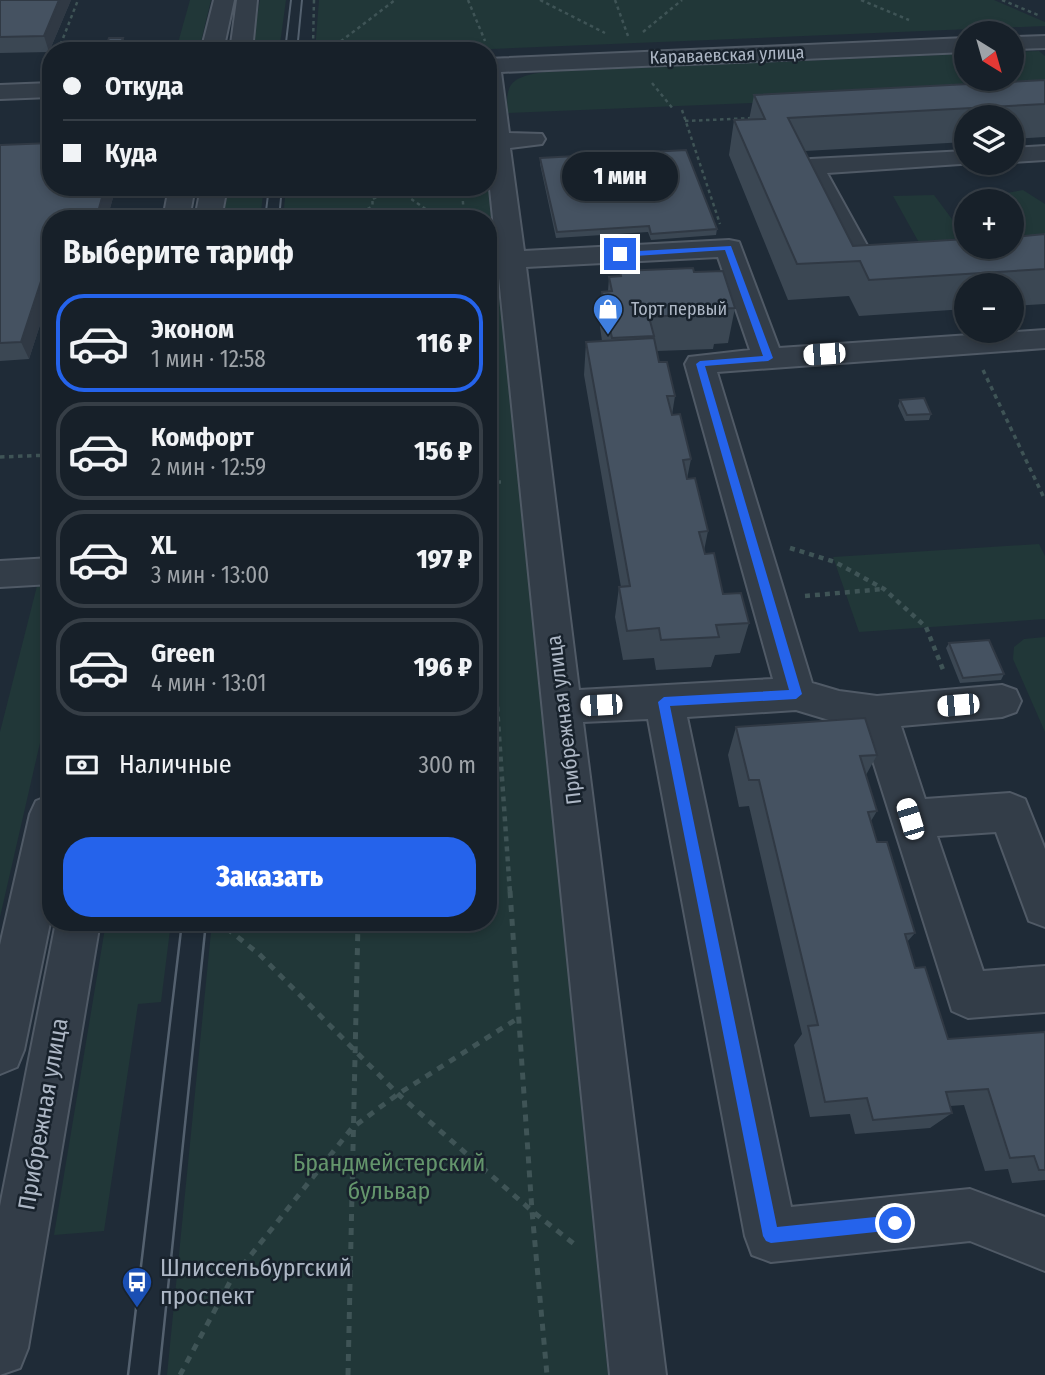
<!DOCTYPE html>
<html lang="ru">
<head>
<meta charset="utf-8">
<style>
  body { margin:0; font-family:"Fira Sans Condensed",sans-serif; background:#242d35; color:#f1f3f6; height:100vh; display:flex; flex-direction:column; font-size:26px; white-space:nowrap }
  * { box-sizing:border-box; margin:0 }
  p { font-size:23px; color:#9ea3a8 }
  .icon { flex:none; width:38px; height:38px; fill:none; stroke:currentColor; stroke-width:2; stroke-linecap:round; stroke-linejoin:round }
  .map { position:relative; flex:1; overflow:hidden }
  .sheet { position:absolute; left:42px; top:210px; width:455px; height:721px; display:flex; flex-direction:column; background:#172029; border-radius:28px; box-shadow:0 4px 10px #0003,0 0 0 2px #363e46 }
  .sheet>* { flex:none }
  .hud { position:absolute; left:42px; top:42px; width:455px; height:154px; border-radius:28px; box-shadow:0 4px 10px #0003,0 0 0 2px #363e46; display:grid; align-content:center; height:154px; padding:0 21px; background:#172029 }
  .needle { width:46px; rotate:143deg }
  .buttons { position:absolute; left:954px; top:21px; display:grid; gap:14px }
  .buttons a { display:grid; place-items:center; width:70px; height:70px; border-radius:50%; background:#172029; box-shadow:0 4px 10px #0003,0 0 0 2px #363e46; font-size:35px }
  .end { position:absolute; width:32px; height:32px; margin:-16px; border:9px solid #2563eb; background:#fff; box-shadow:0 0 0 4px #fff }
  .from { border-radius:50% }
  .bubble { position:absolute; height:49px; border-radius:24px; background:#172029; box-shadow:0 4px 10px #0003,0 0 0 2px #363e46; font-size:23px; font-weight:800; line-height:49px; text-align:center }
  .car { position:absolute; width:21px; height:42px; margin:-21px -10px; border-radius:9px; box-shadow:0 0 5px 2px #0007; background:linear-gradient(#fff 24%,#345 0 40%,#fff 0 76%,#345 0 86%,#fff 0) }
  .hud b { display:flex; align-items:center; gap:24px; height:66px; font-size:26px }
  .hud b+b { border-top:2px solid #363e46 }
  .hud i { width:18px; height:18px; background:#f1f3f6 }
  ul { padding:0; list-style:none }
  li { display:flex; align-items:center; gap:21px; height:98px; margin:0 14px 10px; padding:0 7px; border:4px solid #363e46; border-radius:28px }
  li div { flex:1 }
  li b { display:block; font-size:26px }
  li em { font-style:normal; font-weight:800 }
  li.current { border-color:#2563eb }
  li>.icon { width:63px; height:63px; stroke-width:1.5 }
  h2 { padding:0 21px; font-size:32px; line-height:84px }
  .pay { display:flex; align-items:center; gap:18px; height:77px; padding:0 21px; font-size:26px }
  .pay p { margin-inline-start:auto }
  .action { display:flex; gap:14px; margin-top:auto; padding:14px 21px }
  .action a { flex:1; height:80px; border-radius:28px; background:#2563eb; color:#fff; font-size:28px; font-weight:800; line-height:80px; text-align:center }
  .map>svg:first-child { display:block }
</style>
</head>
<body>
<div class="map">
<svg width="1045" height="1375" viewBox="0 0 1045 1375">
  <rect width="100%" height="100%" fill="#1f2b37"/>
  <path fill="#213738" d="M190 0H211L199 50H176Z
    M260 0H286L280 44 252 45Z
    M319 0H994L1045 22V26L441 51H315Z
    M1039 51 1045 56V91L508 113C504 81 514 77 544 72L966 54V79H1012V52Z
    M488 174 608 1375H167L212 922H488V219H283L286 187H488Z
    M228 187H264L260 219H223Z
    M1023 190 1045 204V239L1012 242V201L967 200Z
    M934 195 966 238V245L922 248 893 196Z
    M1039 544 1045 556V619L859 632 833 557Z
    M37 586 51 587V695L0 917V732Z
    M1045 637V732L1013 659 1014 647 1024 639Z
    M106 922H171L161 1002 138 1004 104 1231 54 1235Z"/>
  <g fill="none" stroke-linecap="round" stroke-linejoin="round">
    <g stroke="#505a66" stroke-width="4">
      <path id="minor" d="M214 0H234L223 51H201Z
        M237 0H257L252 51H230Z
        M1045 36V48L1012 49V37Z
        M966 38V52L501 72 509 133 542 134 545 139 542 144 510 148 524 251 729 240 739 242 779 348 1045 330V348L717 372 812 683 839 691 877 696 1002 685 1016 690 1021 701 1016 712 1002 717 901 726 925 799 1010 793 1025 799 1045 849V927L1029 921 996 832 937 836 983 971 1045 966V1012L968 1018 952 1011 862 726 839 723 796 710 687 717 791 1207 970 1189 1045 1217V1271L970 1241 771 1262 752 1255 745 1236 648 719 583 722 666 1375H610L488 169V59ZM718 257 750 350 689 357 685 364 773 679 579 690 526 267Z
        M51 83V97L0 99V85Z
        M1045 146V160L1012 162V148Z
        M966 151V163H975L827 173 874 258 903 259 907 265 903 271C887 275 871 277 855 273L799 166 802 161 811 159Z
        M169 187H195L189 219H163Z
        M201 187H227L221 219H195Z
        M51 558V584L0 587V561Z
        M51 795V918L24 1050 17 1067 0 1074V945L30 814 36 801Z
        M56 922H100L28 1348 20 1368 0 1375V1206Z"/>
    </g>
    <path stroke="#3f5456" stroke-width="2.5" stroke-dasharray="3.5 3.5" stroke-linecap="butt" d="M314 0 313 46 317 49 332 48 395 0
      M468 0 485 41
      M540 0 605 33
      M615 0 628 36
      M861 0 909 20
      M1002 0 1038 15
      M643 32 682 0
      M58 51 78 0
      M652 83 674 110
      M682 110 720 224
      M685 121 754 118
      M372 187 373 219
      M394 187 440 219
      M462 187 464 219
      M373 199 395 188
      M349 219 373 206"/>
    <path stroke="#3f5456" stroke-width="3.5" stroke-dasharray="4.5 4.5" stroke-linecap="butt" d="M983 370 1045 500
      M0 457 51 455
      M488 482H501"/>
    <path stroke="#3f5456" stroke-width="4.5" stroke-dasharray="5 5" stroke-linecap="butt" d="M790 548 835 562 884 589 926 627 944 672
      M488 577 510 893
      M805 596 883 589
      M488 760 501 759"/>
    <path stroke="#3f5456" stroke-width="5" stroke-dasharray="7 7" stroke-linecap="butt" d="M510 891 532 1211 547 1375
      M214 922 225 927 259 954 398 1094 532 1211 578 1247
      M180 1375 231 1280 352 1128 398 1094 520 1017
      M348 1375 358 922"/>
    <use href="#minor" fill="#333d48" fill-rule="evenodd"/>
    <path stroke="#54616f" stroke-width="2" d="M285 51 291 0
      M297 51 302 0
      M265 219 269 187
      M279 219 282 187"/>
    <path stroke="#54616f" stroke-width="2.5" d="M128 1375 182 922
      M159 1375 206 922"/>
  </g>
  <path fill="#3b4753" d="M0 0H71L49 52 0 53Z
    M123 38 125 44 122 51H108L106 46Z
    M1045 80V137L1012 139V117H966V142L805 151 853 246 1045 234V304L1012 306V285H966V309L859 316 849 296 788 300 729 155 734 120H749L754 95Z
    M0 145 51 187H116L107 219H51V291L29 359 0 361Z
    M540 158 717 229 716 235 651 240 648 232 556 238 540 164Z
    M620 271 694 272 735 308 728 343 714 344 713 349 657 351 659 362 675 396 672 415 691 459 687 479 708 531 704 551 723 594 749 623 740 653 715 655 711 667 656 670 654 658 623 660 615 617 619 587H621L584 375 586 342 602 341 600 327 602 292 608 291 609 277H620Z
    M900 400 931 414 929 420 905 421 898 406Z
    M949 643 1004 674 1001 680 960 683 946 648Z
    M736 727 877 755 866 775 877 811 871 821 877 842 915 933 907 942 915 968 948 1039 1045 1032V1180L1012 1183 1008 1169 985 1171 964 1105 950 1106 952 1113 930 1128 855 1134 850 1114 810 1117 794 1045 802 1034 749 806 739 807 728 755Z"/>
  <path fill="#303944" d="M59 0H71L49 52 44 36Z
    M123 38 125 44 122 51 120 45Z
    M105 187H116L107 219H96Z
    M48 260 51 267V291L29 359 21 342Z"/>
  <path fill="#455261" stroke="#303944" stroke-width="2" d="M0 0H59L44 36 0 37Z
    M109 38H123L120 45 106 46Z
    M1045 80V104L788 118 853 246 966 239V247H1012V237L1045 234V269L869 280 860 261 797 264 734 120 765 119 754 95Z
    M51 143V187H105L96 219H51V260H48L21 342 0 343V145Z
    M686 150 717 229 651 234 649 226 557 232 540 158Z
    M693 268 694 272 723 271 735 308 718 309 719 313 649 317 654 336 612 338 602 292 612 291 609 277 621 276 620 271Z
    M654 338 659 362H667L675 396H667L672 415 680 414 691 459 683 460 687 479 695 478 708 531 699 532 705 554 714 553 723 594 741 593 749 623 716 625 719 637 661 640 659 628 627 631 619 587 630 586 586 342Z
    M924 398 931 414 907 415 900 400Z
    M989 640 1004 674 963 678 949 643Z
    M865 718 877 755 860 756 877 811 868 812 877 842H887L915 933 905 934 915 968 925 967 948 1039 1045 1032V1170H1039L1034 1156 1010 1158 988 1089 946 1092 952 1113 873 1120 867 1098 825 1102 808 1026 818 1025 759 780H749L736 727Z"/>
  <path fill="#2563eb" d="M731 246 773 358 768 361 705 366 802 694 796 699 670 706 777 1227 895 1215 901 1217 903 1223 901 1228 895 1230 771 1243 766 1241 763 1236 658 702 664 697 789 690 696 364 700 361 763 356 725 250 620 257 616 254 620 252Z"/>
  <defs>
    <g id="shop-pin" transform="scale(1.575)"><path d="M0 17L-7.5 6A9.5 9.5 0 1 1 7.5 6Z" fill="#3f7fe0" stroke="#18222c"/><path d="M-5-2.5h2.3a2.7 3.5 0 0 1 5.4 0H5L5.5 6h-11ZM-1.5-2.5h3a1.5 2.3 0 0 0-3 0Z" fill="#fff"/></g>
    <g id="bus-pin" transform="scale(1.575)"><path d="M0 17L-7.5 6A9.5 9.5 0 1 1 7.5 6Z" fill="#1a4fb4" stroke="#18222c"/><path d="M-5-6H5V4H4V6H2V4H-2V6H-4V4H-5ZM-3.5-4V0h7V-4ZM-3.5 1.2v1.5H-2V1.2ZM2 1.2v1.5H3.5V1.2Z" fill="#fff"/></g>
  </defs>
  <g fill-rule="evenodd">
    <use href="#shop-pin" x="608" y="309"/>
    <use href="#bus-pin" x="137" y="1282"/>
  </g>
  <g text-anchor="middle" dominant-baseline="central" stroke-width="5" stroke-linejoin="round" paint-order="stroke">
    <g font-size="18" fill="#adb7c5" stroke="#18222c">
      <text transform="translate(727 55) rotate(-2)">Караваевская улица</text>
    </g>
    <g font-size="18" fill="#adb7c5" stroke="#18222c" text-anchor="start">
      <text x="631" y="309">Торт первый</text>
    </g>
    <g font-size="21" fill="#adb7c5" stroke="#18222c">
      <text transform="translate(564 720) rotate(-97)">Прибрежная улица</text>
    </g>
    <g font-size="24" fill="#adb7c5" stroke="#18222c">
      <text transform="translate(43 1114) rotate(-80)">Прибрежная улица</text>
    </g>
    <g font-size="24" fill="#64956c" stroke="#18222c">
      <text x="389" y="1163">Брандмейстерский<tspan x="389" dy="28">бульвар</tspan></text>
    </g>
    <g font-size="24" fill="#adb7c5" stroke="#18222c" text-anchor="start">
      <text x="160" y="1268">Шлиссельбургский<tspan x="160" dy="28">проспект</tspan></text>
    </g>
  </g>
</svg>
<div class="buttons">
<a><svg class="needle" viewBox="-14 -14 28 28"><path d="M0-13l5 13h-10z" fill="#e53935"/><path d="M0 13l5-13h-10z" fill="#9ea3a8"/></svg></a>
<a><svg class="icon" aria-label="layers" viewBox="0 0 24 24"><path d="M12 4l9 5-9 5-9-5zM3 14l9 5 9-5"/></svg></a>
<a>+</a>
<a>−</a>
</div>
<i class="end from" style="left:895px;top:1223px"></i>
<i class="end" style="left:620px;top:254px"></i>
<div class="bubble" style="left:562px;top:152px;width:116px">1 мин</div>
<i class="car" style="left:824px;top:354px;rotate:266deg"></i>
<i class="car" style="left:601px;top:705px;rotate:267deg"></i>
<i class="car" style="left:958px;top:705px;rotate:265deg"></i>
<i class="car" style="left:910px;top:819px;rotate:343deg"></i>
<div class="hud">
<b><i class="from"></i>Откуда</b>
<b><i></i>Куда</b>
</div>
<section class="sheet">
<h2>Выберите тариф</h2>
<ul>
<li class="current"><svg class="icon" aria-label="car" viewBox="0 0 24 24"><path d="M5 17H2v-5l4-1 3-4h7l3 4 3 1v5h-3M9 17h6M6 11h13"/><circle cx="7" cy="17" r="2"/><circle cx="17" cy="17" r="2"/></svg><div><b>Эконом</b><p>1 мин · 12:58</p></div><em>116 ₽</em></li>
<li><svg class="icon" aria-label="car" viewBox="0 0 24 24"><path d="M5 17H2v-5l4-1 3-4h7l3 4 3 1v5h-3M9 17h6M6 11h13"/><circle cx="7" cy="17" r="2"/><circle cx="17" cy="17" r="2"/></svg><div><b>Комфорт</b><p>2 мин · 12:59</p></div><em>156 ₽</em></li>
<li><svg class="icon" aria-label="car" viewBox="0 0 24 24"><path d="M5 17H2v-5l4-1 3-4h7l3 4 3 1v5h-3M9 17h6M6 11h13"/><circle cx="7" cy="17" r="2"/><circle cx="17" cy="17" r="2"/></svg><div><b>XL</b><p>3 мин · 13:00</p></div><em>197 ₽</em></li>
<li><svg class="icon" aria-label="car" viewBox="0 0 24 24"><path d="M5 17H2v-5l4-1 3-4h7l3 4 3 1v5h-3M9 17h6M6 11h13"/><circle cx="7" cy="17" r="2"/><circle cx="17" cy="17" r="2"/></svg><div><b>Green</b><p>4 мин · 13:01</p></div><em>196 ₽</em></li>
</ul>
<div class="pay"><svg class="icon" aria-label="cash" viewBox="0 0 24 24"><path d="M3 7h18v10H3z"/><circle cx="12" cy="12" r="2"/></svg>Наличные<p>300 m</p></div>
<div class="action"><a>Заказать</a></div>
</section>
</div>
</body>
</html>
